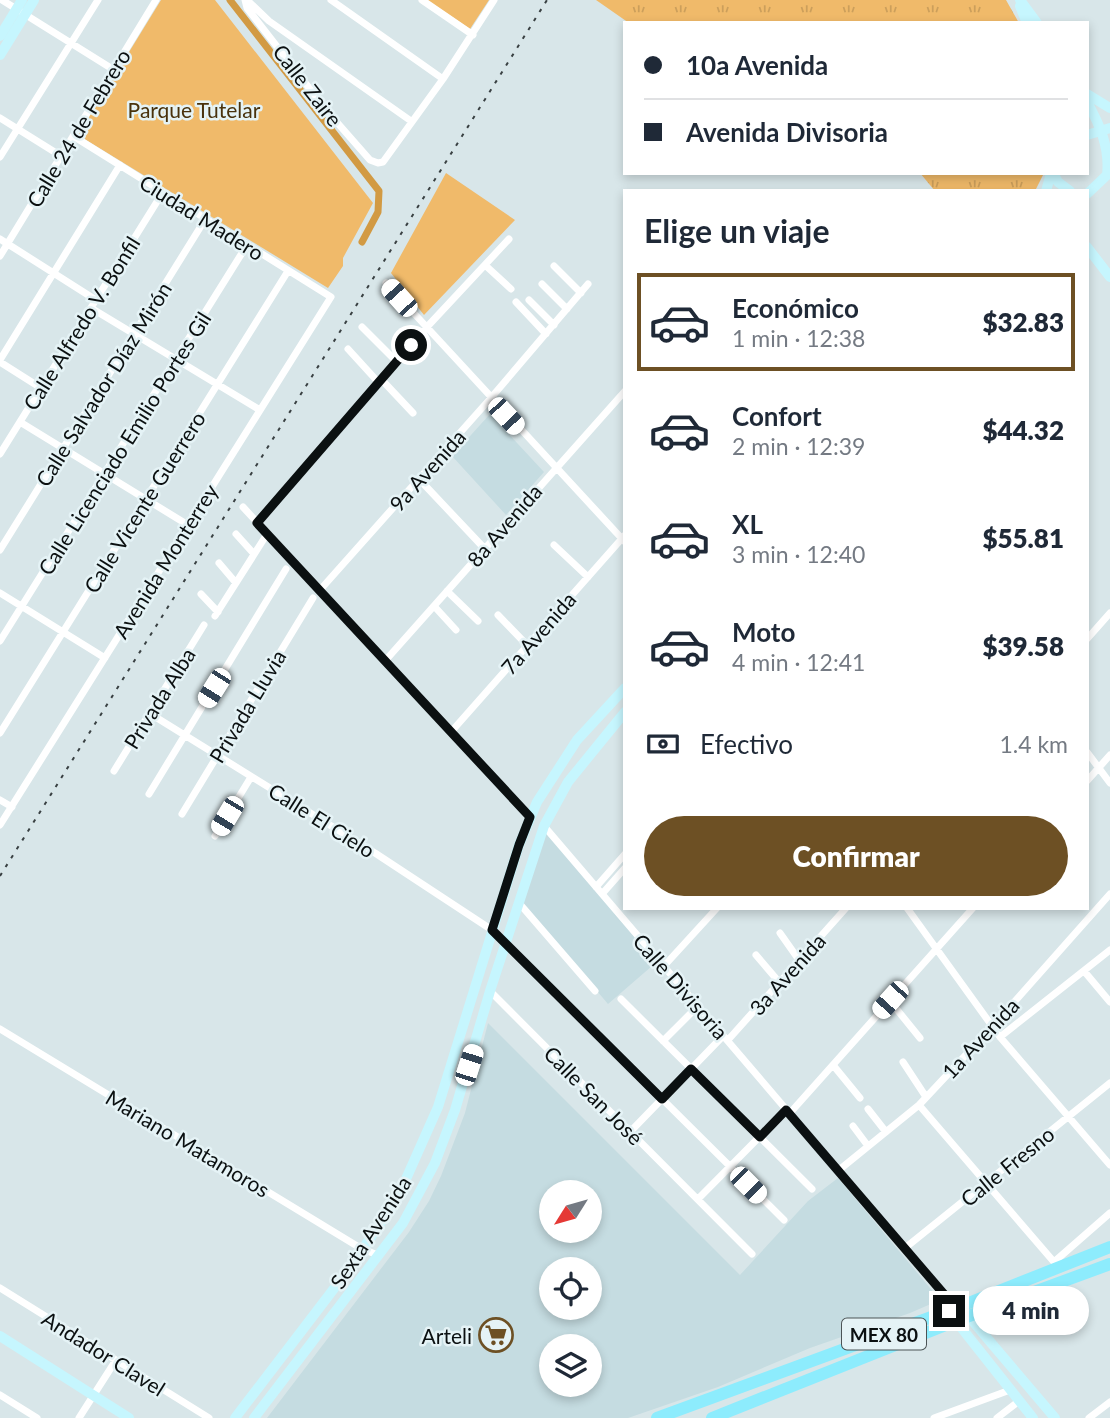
<!DOCTYPE html>
<html lang="es">
<head>
<meta charset="utf-8">
<style>
  body { margin:0; font-family:Lato,sans-serif; background:#f2f2f3; color:#1f2937; height:100vh; display:flex; flex-direction:column; font-size:26px; white-space:nowrap }
  * { box-sizing:border-box; margin:0 }
  p { font-size:23px; color:#747a83 }
  .icon { flex:none; width:38px; height:38px; fill:none; stroke:currentColor; stroke-width:2; stroke-linecap:round; stroke-linejoin:round }
  .map { position:relative; flex:1; overflow:hidden }
  .panel { position:absolute; left:623px; top:189px; width:466px; height:721px; display:flex; flex-direction:column; background:#fff; border-radius:0px; box-shadow:0 4px 10px #0003 }
  .panel>* { flex:none }
  .hud { position:absolute; left:623px; top:21px; width:466px; height:154px; border-radius:0px; box-shadow:0 4px 10px #0003; display:grid; align-content:center; height:154px; padding:0 21px; background:#fff }
  .needle { width:46px; rotate:233deg }
  .buttons { position:absolute; left:539px; top:1180px; display:grid; gap:14px }
  .buttons a { display:grid; place-items:center; width:63px; height:63px; border-radius:50%; background:#fff; box-shadow:0 4px 10px #0003; font-size:35px }
  .end { position:absolute; width:32px; height:32px; margin:-16px; border:9px solid #0b1011; background:#fff; box-shadow:0 0 0 4px #fff }
  .from { border-radius:50% }
  .bubble { position:absolute; height:49px; border-radius:24px; background:#fff; box-shadow:0 4px 10px #0003; font-size:23px; font-weight:800; line-height:49px; text-align:center }
  .car { position:absolute; width:21px; height:42px; margin:-21px -10px; border-radius:9px; box-shadow:0 0 5px 2px #0007; background:linear-gradient(#fff 24%,#345 0 40%,#fff 0 76%,#345 0 86%,#fff 0) }
  .hud b { display:flex; align-items:center; gap:24px; height:66px; font-size:26px }
  .hud b+b { border-top:2px solid #e0e1e3 }
  .hud i { width:18px; height:18px; background:#1f2937 }
  ul { padding:0; list-style:none }
  li { display:flex; align-items:center; gap:21px; height:98px; margin:0 14px 10px; padding:0 7px; border:4px solid transparent; border-radius:0px }
  li div { flex:1 }
  li b { display:block; font-size:26px }
  li em { font-style:normal; font-weight:800 }
  li.selected { border-color:#6d5024 }
  li>.icon { width:63px; height:63px; stroke-width:1.5 }
  h2 { padding:0 21px; font-size:32px; line-height:84px }
  .pay { display:flex; align-items:center; gap:18px; height:77px; padding:0 21px; font-size:26px }
  .pay p { margin-inline-start:auto }
  .button { display:flex; gap:14px; margin-top:auto; padding:14px 21px }
  .button a { flex:1; height:80px; border-radius:42px; background:#6d5024; color:#fff; font-size:28px; font-weight:800; line-height:80px; text-align:center }
  .map>svg:first-child { display:block }
</style>
</head>
<body>
<div class="map">
<svg width="1110" height="1418" viewBox="0 0 1110 1418">
  <defs>
    <pattern id="grass-tufts" width="24" height="20" patternUnits="userSpaceOnUse" patternTransform="scale(1.75)"><rect width="24" height="20" fill="#f0ba6a"/><path d="M3 7l-1-3M5 7V3M7 7l1-3M15 17l-1-3M17 17v-4M19 17l1-3" fill="none" stroke="#cc9f5b"/></pattern>
  </defs>
  <rect width="100%" height="100%" fill="#d8e6e9"/>
  <path fill="#c5dce1" fill-rule="evenodd" d="M490 414 544 472 506 515 452 456Z
    M544 826 659 960 608 1004 520 900Z
    M488 1023 740 1275 808 1201 838 1178 940 1300 910 1313 810 1348 718 1387 628 1418H267L409 1232 429 1201 441 1176 465 1113ZM551 1192H590V1230H551ZM551 1269H590V1307H551ZM551 1346H590V1384H551Z"/>
  <path fill="url(#grass-tufts)" d="M596 0H1006L1019 23H629Z
    M920 173H1044L1035 191H935Z"/>
  <path fill="#f0ba6a" d="M161 0H215L373 203 343 258V266L328 288 78 135Z
    M427 0H489L470 29Z
    M446 173 515 220 424 315 391 273Z"/>
  <g fill="none" stroke-linecap="round" stroke-linejoin="round">
    <path stroke="#d29a43" stroke-width="7" d="M230 0 379 191 378 212 362 242"/>
    <path stroke="#fff" stroke-width="7" d="M2 0 114 70
      M245 0 247 8 327 111 370 160 378 163 383 162 443 79 494 0
      M247 0 269 21 411 121
      M331 0 443 79
      M422 0 473 35
      M0 118 61 156
      M0 157 98 0
      M0 239 96 300
      M0 256 156 0
      M485 265 511 289
      M554 266 581 293
      M386 283 625 542
      M542 284 567 309
      M529 300 554 325
      M516 302 546 334
      M91 308 260 410
      M362 327 397 362
      M348 349 379 383
      M0 360 120 165
      M0 362 41 388
      M381 379 413 413
      M20 422 188 525
      M0 454 163 192
      M419 479 484 548
      M243 507 530 817
      M257 523 426 328 509 239
      M236 534 254 554
      M554 545 588 577
      M0 550 206 218
      M219 563 236 583
      M320 590 490 399 588 284
      M447 591 478 621
      M0 593 105 658
      M201 594 218 612
      M434 606 456 630
      M498 615 527 645
      M215 616 267 534
      M1087 639 1110 613
      M0 641 247 245
      M385 661 625 391
      M149 713 375 853 492 930 784 1220
      M451 732 625 535
      M0 733 288 271
      M1087 752 1110 783
      M114 771 204 625
      M1087 781 1110 755
      M149 794 286 569
      M0 800 12 807
      M182 814 313 598
      M0 825 331 297 73 136
      M544 826 949 1300 960 1306
      M215 836 251 777
      M596 887 625 854
      M602 894 625 868
      M519 903 595 991
      M907 908 1000 1037 1110 1165
      M780 933 799 960
      M756 955 779 982
      M664 966 717 908
      M1084 971 1110 1002
      M490 991 752 1254
      M621 999 812 1189
      M890 1001 920 1038
      M0 1029 362 1249 378 1255
      M1000 1037 1110 950
      M728 1040 846 908
      M663 1041 698 1006
      M903 1062 926 1097
      M833 1065 860 1098
      M919 1105 1054 1262 1056 1268
      M868 1109 886 1132
      M790 1113 973 908
      M853 1126 868 1146
      M630 1132 723 1036
      M839 1170 919 1105 992 1027 1110 894
      M698 1199 786 1110
      M905 1248 1110 1083
      M1054 1262 1110 1213
      M0 1288 209 1418
      M0 1395 37 1418
      M79 1418 116 1360
      M934 1418 1010 1390
      M997 1418 1019 1401
      M1089 1418 1110 1402"/>
    <path stroke="#c6f6fe" stroke-width="10" d="M1020 0 1037 23
      M1020 6 1027 23
      M0 36 22 0
      M0 55 34 0
      M1087 94 1110 108
      M1087 102C1100 125 1110 148 1107 175
      M1087 135 1110 128
      M1053 173 1058 182 1070 191
      M1046 191 1051 173
      M1087 194 1110 172
      M1087 247 1110 277
      M964 1311 1055 1418
      M952 1316 1033 1418
      M0 1336 129 1418
      M235 1418 352 1265 398 1197 438 1107 519 845 537 802 577 740 625 688
      M254 1418 403 1223 435 1163 455 1110 490 991 544 826 568 782 625 712"/>
    <path stroke="#8decfd" stroke-width="12" d="M657 1418 956 1308 1110 1247
      M712 1418 961 1319 1110 1264"/>
    <path stroke="#394042" stroke-width="2" stroke-dasharray="3.5 7" stroke-linecap="butt" d="M0 876 547 0"/>
  </g>
  <g fill="none" stroke-linecap="round" stroke-linejoin="round">
    <path stroke="#0b1011" stroke-width="9" d="M411 345 257 523 530 817 519 845 492 930 662 1099 691 1069 760 1137 786 1110 949 1300V1311"/>
  </g>
  <defs>
    <g id="supermarket-ring" transform="scale(1.75)"><circle r="9.5" fill="#e5f3f6" stroke="#6d5024" stroke-width="1.5"/><path d="M-6-5.5h2.5l.6 2H6L4.5 2H-2.5L-4.4-4H-6ZM-1.5 3.2a1.3 1.3 0 1 0 .1 0ZM3 3.2a1.3 1.3 0 1 0 .1 0Z" fill="#6d5024"/></g>
  </defs>
  <g fill-rule="evenodd">
    <use href="#supermarket-ring" x="496" y="1335"/>
  </g>
  <g text-anchor="middle" dominant-baseline="central" stroke-width="5" stroke-linejoin="round" paint-order="stroke">
    <rect fill="#e5f3f6" stroke="#4c5456" stroke-width="2" x="842" y="1318.5" width="84" height="31" rx="5"/>
    <g font-size="19" font-weight="bold" fill="#0b1011">
      <text x="884" y="1334">MEX 80</text>
    </g>
    <g font-size="21" fill="#0b1011" stroke="#e5f3f6">
      <text transform="translate(308 85) rotate(52)">Calle Zaire</text>
      <text transform="translate(78 128) rotate(-59)">Calle 24 de Febrero</text>
      <text transform="translate(202 217) rotate(32)">Ciudad Madero</text>
      <text transform="translate(81 323) rotate(-58)">Calle Alfredo V. Bonfil</text>
      <text transform="translate(103 384) rotate(-58)">Calle Salvador Díaz Mirón</text>
      <text transform="translate(124 443) rotate(-58)">Calle Licenciado Emilio Portes Gil</text>
      <text transform="translate(427 470) rotate(-48)">9a Avenida</text>
      <text transform="translate(144 502) rotate(-58)">Calle Vicente Guerrero</text>
      <text transform="translate(504 525) rotate(-49)">8a Avenida</text>
      <text transform="translate(165 561) rotate(-58)">Avenida Monterrey</text>
      <text transform="translate(538 633) rotate(-49)">7a Avenida</text>
      <text transform="translate(159 698) rotate(-58)">Privada Alba</text>
      <text transform="translate(247 706) rotate(-59)">Privada Lluvia</text>
      <text transform="translate(322 820) rotate(32)">Calle El Cielo</text>
      <text transform="translate(787 974) rotate(-48)">3a Avenida</text>
      <text transform="translate(681 986) rotate(49)">Calle Divisoria</text>
      <text transform="translate(980 1038) rotate(-47)">1a Avenida</text>
      <text transform="translate(594 1095) rotate(45)">Calle San José</text>
      <text transform="translate(188 1143) rotate(31)">Mariano Matamoros</text>
      <text transform="translate(1007 1166) rotate(-39)">Calle Fresno</text>
      <text transform="translate(370 1232) rotate(-57)">Sexta Avenida</text>
      <text transform="translate(104 1353) rotate(32)">Andador Clavel</text>
    </g>
    <g font-size="21" fill="#49320c" stroke="#e5f3f6">
      <text x="194" y="109">Parque Tutelar</text>
    </g>
    <g font-size="21" fill="#0b1011" stroke="#e5f3f6" text-anchor="end">
      <text x="472" y="1335">Arteli</text>
    </g>
  </g>
</svg>
<div class="buttons">
<a><svg class="needle" viewBox="-14 -14 28 28"><path d="M0-13l5 13h-10z" fill="#e53935"/><path d="M0 13l5-13h-10z" fill="#747a83"/></svg></a>
<a><svg class="icon" aria-label="locate" viewBox="0 0 24 24"><circle cx="12" cy="12" r="6"/><path d="M12 2v4M12 18v4M2 12h4M18 12h4"/></svg></a>
<a><svg class="icon" aria-label="layers" viewBox="0 0 24 24"><path d="M12 4l9 5-9 5-9-5zM3 14l9 5 9-5"/></svg></a>
</div>
<i class="end from" style="left:411px;top:345px"></i>
<i class="end" style="left:949px;top:1311px"></i>
<div class="bubble" style="left:973px;top:1286px;width:116px">4 min</div>
<i class="car" style="left:399px;top:298px;rotate:318deg"></i>
<i class="car" style="left:506px;top:416px;rotate:137deg"></i>
<i class="car" style="left:214px;top:688px;rotate:212deg"></i>
<i class="car" style="left:227px;top:816px;rotate:211deg"></i>
<i class="car" style="left:890px;top:1000px;rotate:222deg"></i>
<i class="car" style="left:469px;top:1065px;rotate:18deg"></i>
<i class="car" style="left:748px;top:1185px;rotate:135deg"></i>
<div class="hud">
<b><i class="from"></i>10a Avenida</b>
<b><i></i>Avenida Divisoria</b>
</div>
<section class="panel">
<h2>Elige un viaje</h2>
<ul>
<li class="selected"><svg class="icon" aria-label="car" viewBox="0 0 24 24"><path d="M5 17H2v-5l4-1 3-4h7l3 4 3 1v5h-3M9 17h6M6 11h13"/><circle cx="7" cy="17" r="2"/><circle cx="17" cy="17" r="2"/></svg><div><b>Económico</b><p>1 min · 12:38</p></div><em>$32.83</em></li>
<li><svg class="icon" aria-label="car" viewBox="0 0 24 24"><path d="M5 17H2v-5l4-1 3-4h7l3 4 3 1v5h-3M9 17h6M6 11h13"/><circle cx="7" cy="17" r="2"/><circle cx="17" cy="17" r="2"/></svg><div><b>Confort</b><p>2 min · 12:39</p></div><em>$44.32</em></li>
<li><svg class="icon" aria-label="car" viewBox="0 0 24 24"><path d="M5 17H2v-5l4-1 3-4h7l3 4 3 1v5h-3M9 17h6M6 11h13"/><circle cx="7" cy="17" r="2"/><circle cx="17" cy="17" r="2"/></svg><div><b>XL</b><p>3 min · 12:40</p></div><em>$55.81</em></li>
<li><svg class="icon" aria-label="car" viewBox="0 0 24 24"><path d="M5 17H2v-5l4-1 3-4h7l3 4 3 1v5h-3M9 17h6M6 11h13"/><circle cx="7" cy="17" r="2"/><circle cx="17" cy="17" r="2"/></svg><div><b>Moto</b><p>4 min · 12:41</p></div><em>$39.58</em></li>
</ul>
<div class="pay"><svg class="icon" aria-label="cash" viewBox="0 0 24 24"><path d="M3 7h18v10H3z"/><circle cx="12" cy="12" r="2"/></svg>Efectivo<p>1.4 km</p></div>
<div class="button"><a>Confirmar</a></div>
</section>
</div>
</body>
</html>
